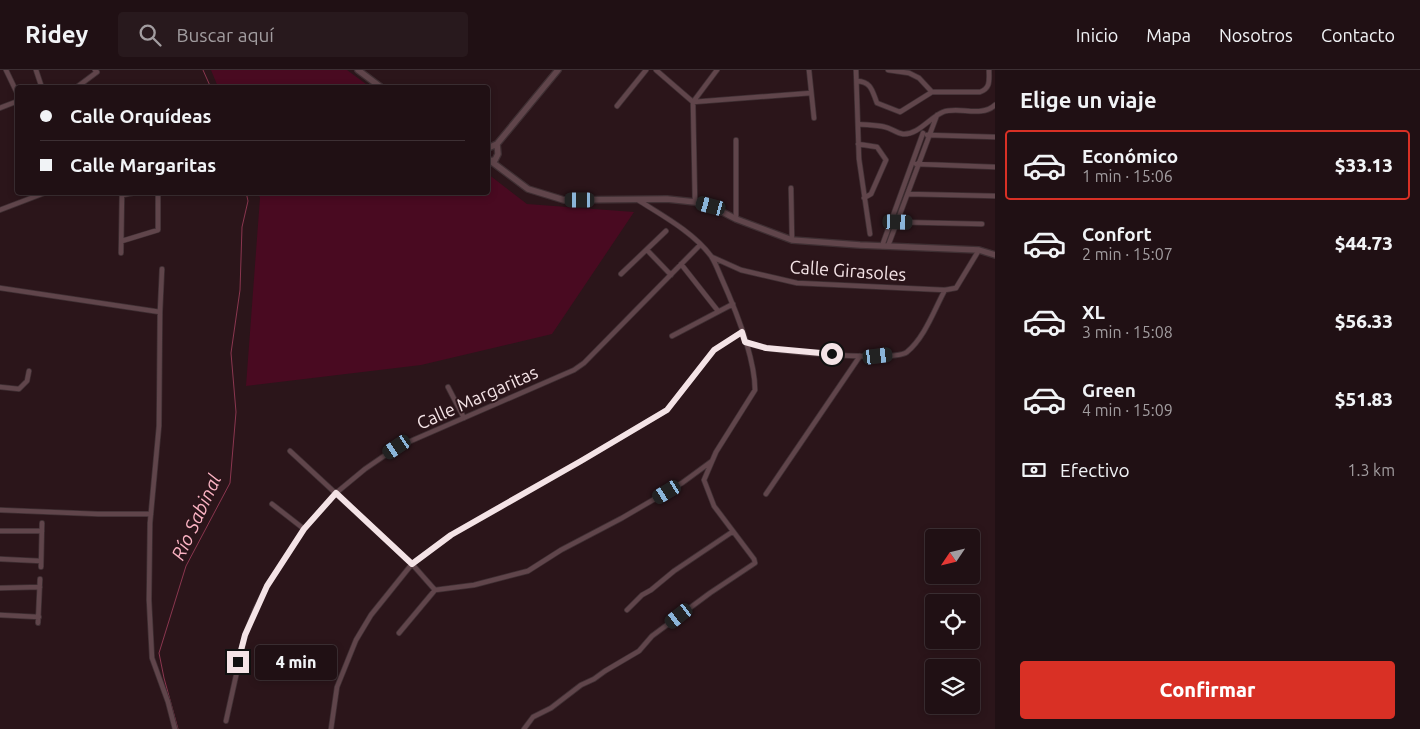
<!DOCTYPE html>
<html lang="es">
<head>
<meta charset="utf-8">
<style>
  body { margin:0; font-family:Ubuntu,sans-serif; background:#28191d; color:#f1f3f6; height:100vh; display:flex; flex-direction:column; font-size:19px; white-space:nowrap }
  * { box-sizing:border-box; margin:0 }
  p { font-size:16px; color:#a29da0 }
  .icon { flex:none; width:28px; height:28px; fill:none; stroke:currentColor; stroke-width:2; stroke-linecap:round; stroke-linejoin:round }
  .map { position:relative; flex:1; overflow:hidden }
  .details { display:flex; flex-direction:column; background:#201014; width:425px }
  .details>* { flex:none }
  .top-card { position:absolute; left:15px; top:15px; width:475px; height:110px; border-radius:5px; box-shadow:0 2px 8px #0003,0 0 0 1px #3d3034; display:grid; align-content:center; height:110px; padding:0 25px; background:#201014 }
  .needle { width:32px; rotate:235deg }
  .fabs { position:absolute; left:925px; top:459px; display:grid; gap:10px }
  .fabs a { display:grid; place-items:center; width:55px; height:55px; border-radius:5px; background:#201014; box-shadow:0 2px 8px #0003,0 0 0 1px #3d3034; font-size:25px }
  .end { position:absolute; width:22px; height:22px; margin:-11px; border:6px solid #f4e3e6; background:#111; box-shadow:0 0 0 2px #111 }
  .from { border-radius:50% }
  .bubble { position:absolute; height:35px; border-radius:5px; background:#201014; box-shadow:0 2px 8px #0003,0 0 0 1px #3d3034; font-size:16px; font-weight:800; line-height:35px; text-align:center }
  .car { position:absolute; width:15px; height:30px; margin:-15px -8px; border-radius:6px; box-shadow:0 0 4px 1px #0007; background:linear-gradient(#222 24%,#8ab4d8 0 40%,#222 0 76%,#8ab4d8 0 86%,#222 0) }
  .top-card b { display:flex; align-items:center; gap:18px; height:48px; font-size:19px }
  .top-card b+b { border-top:1px solid #3d3034 }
  .top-card i { width:12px; height:12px; background:#f1f3f6 }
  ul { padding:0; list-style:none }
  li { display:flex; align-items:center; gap:15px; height:70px; margin:0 10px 8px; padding:0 15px; border:2px solid transparent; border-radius:5px }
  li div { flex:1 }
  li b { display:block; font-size:19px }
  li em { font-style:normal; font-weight:800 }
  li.selected { border-color:#d93025 }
  li>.icon { width:45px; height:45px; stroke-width:1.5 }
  h2 { padding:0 25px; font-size:22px; line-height:60px }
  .pay { display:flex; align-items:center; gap:12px; height:55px; padding:0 25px; font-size:19px }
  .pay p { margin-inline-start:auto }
  .cta { display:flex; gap:10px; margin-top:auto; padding:10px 25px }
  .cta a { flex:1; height:58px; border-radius:5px; background:#d93025; color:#fff; font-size:20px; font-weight:800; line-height:58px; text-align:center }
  header { display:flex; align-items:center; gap:30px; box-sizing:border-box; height:70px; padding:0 25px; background:#201014; border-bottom:1px solid #3d3034 }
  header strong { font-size:24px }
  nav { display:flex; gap:28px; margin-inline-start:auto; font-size:18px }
  .search { width:350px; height:45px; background:#28191d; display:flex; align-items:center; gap:12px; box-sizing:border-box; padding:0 18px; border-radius:5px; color:#a29da0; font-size:19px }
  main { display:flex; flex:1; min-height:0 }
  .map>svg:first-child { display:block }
</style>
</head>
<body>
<header>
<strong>Ridey</strong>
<div class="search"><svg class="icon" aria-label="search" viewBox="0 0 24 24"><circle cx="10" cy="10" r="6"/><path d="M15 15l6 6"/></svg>Buscar aquí</div>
<nav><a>Inicio</a><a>Mapa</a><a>Nosotros</a><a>Contacto</a></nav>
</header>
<main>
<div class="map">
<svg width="995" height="659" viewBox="0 0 995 659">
  <rect width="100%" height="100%" fill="#2b151a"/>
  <path fill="#490a21" d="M211 0H347L370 17H218Z
    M488 104 527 134 634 142 552 264 421 295 246 316 260 128 258 123 488 122Z"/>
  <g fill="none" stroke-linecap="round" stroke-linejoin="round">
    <path stroke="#8a364f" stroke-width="1" d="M203 0 211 18
      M178 659 164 608 159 583 186 496 230 413 236 342 231 283 240 220 242 157 248 131 246 122"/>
    <g stroke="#3f2f33" stroke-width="6">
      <path id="minor" d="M6 0 18 25
        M36 0 42 18
        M656 0 693 32 811 23
        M809 0 814 48
        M856 0 859 89 870 164
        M888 0 909 3 919 8 932 22
        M857 11C872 12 872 21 877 33L900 42 932 22H980C991 18 989 10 989 0
        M77 17 97 2 95 0
        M617 36 646 0
        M0 38 18 31
        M858 54C866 55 876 55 885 57 891 58 896 63 903 64 918 65 929 48 943 42 959 36 981 48 995 35
        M927 65 995 67
        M736 70V149
        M858 74 877 77 886 90 871 124 864 128
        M916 94 995 97
        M791 118 792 170
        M908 124 995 126
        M122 125 139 122
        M695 132 693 32 717 0
        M0 140 47 122
        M895 152 982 154
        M122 171 158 160V122
        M882 176 923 63
        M888 176 937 45
        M647 180 671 205
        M121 183 122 122
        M712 187 741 200 797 213 945 220 956 218 979 180
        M681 194 718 241
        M162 199 160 242 159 356 150 453 149 530 152 588 168 632 175 659
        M621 204 666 161
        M0 218 160 242
        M672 266 733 234
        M745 272C752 275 760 277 767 278 788 282 894 292 907 282 925 267 934 240 945 220
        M0 317 19 319 27 311 29 301
        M448 317 464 348
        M290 381 412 494 435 520
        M766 424 860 286
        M272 434 304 459
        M0 440 98 444H151
        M0 461H42
        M0 489 41 491
        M41 497 42 453
        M0 518 40 517
        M627 540 642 525 651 520 674 501 732 462
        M0 545 39 547
        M38 553 40 509
        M399 563 435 520 474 515 528 501 561 480 622 448 682 413 712 391
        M226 651 245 565 255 540 267 516 304 459 336 423 365 399 397 377 574 300 584 293 700 175
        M331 659 337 617 356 570 371 545 412 494 451 465 581 391 667 340 714 280 742 262
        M524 659 533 647 551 638 581 615 594 609 605 601 639 581 652 566 710 523 755 493 754 489 714 436 704 410 716 382 755 320C755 288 734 236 721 207 718 200 715 192 711 186 693 162 663 146 638 130"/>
    </g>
    <g stroke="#3f2f33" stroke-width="8">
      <path id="tertiary" d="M358 0 382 18
        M488 78 497 74 558 0
        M488 89 528 119 564 130 667 129 695 132 711 136 736 149 792 170 860 175 979 180 995 185
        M489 91 495 90 498 84 497 74"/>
    </g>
    <use href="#minor" stroke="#60454b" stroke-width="4.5"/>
    <use href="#tertiary" stroke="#60454b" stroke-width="5.5"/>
  </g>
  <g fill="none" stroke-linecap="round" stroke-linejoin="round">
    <path stroke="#f4e3e6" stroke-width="6" d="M238 592 245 565 267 516 304 459 336 423 412 494 451 465 581 391 667 340 714 280 742 262 745 272 766 278 832 284"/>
  </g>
  <g text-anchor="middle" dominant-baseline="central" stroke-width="4" stroke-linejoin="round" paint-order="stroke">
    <g font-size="18" fill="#f4e3e6" stroke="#2b151a">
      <text transform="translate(848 200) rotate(4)">Calle Girasoles</text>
      <text transform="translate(477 327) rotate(-24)">Calle Margaritas</text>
    </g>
    <g font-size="19" font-style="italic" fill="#fcb3c3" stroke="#2b151a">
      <text transform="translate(196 447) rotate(-65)">Río Sabinal</text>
    </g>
  </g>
</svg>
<div class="fabs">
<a><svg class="needle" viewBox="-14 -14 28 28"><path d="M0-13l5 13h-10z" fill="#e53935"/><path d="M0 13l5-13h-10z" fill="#a29da0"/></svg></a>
<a><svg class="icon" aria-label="locate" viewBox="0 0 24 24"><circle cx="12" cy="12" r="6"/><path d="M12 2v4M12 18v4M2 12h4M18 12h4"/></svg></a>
<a><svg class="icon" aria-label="layers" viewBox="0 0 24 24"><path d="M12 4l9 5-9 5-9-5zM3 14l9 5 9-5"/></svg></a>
</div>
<i class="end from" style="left:832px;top:284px"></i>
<i class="end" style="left:238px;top:592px"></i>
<div class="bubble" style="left:255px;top:575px;width:82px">4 min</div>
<i class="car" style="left:580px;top:130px;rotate:270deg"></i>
<i class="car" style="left:711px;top:136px;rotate:285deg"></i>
<i class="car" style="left:898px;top:152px;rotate:92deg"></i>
<i class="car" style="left:878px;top:286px;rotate:83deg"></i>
<i class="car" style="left:397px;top:377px;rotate:236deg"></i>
<i class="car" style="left:667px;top:422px;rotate:239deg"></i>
<i class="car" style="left:679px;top:546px;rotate:232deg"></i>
<div class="top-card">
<b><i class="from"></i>Calle Orquídeas</b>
<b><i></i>Calle Margaritas</b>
</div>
</div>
<section class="details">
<h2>Elige un viaje</h2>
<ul>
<li class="selected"><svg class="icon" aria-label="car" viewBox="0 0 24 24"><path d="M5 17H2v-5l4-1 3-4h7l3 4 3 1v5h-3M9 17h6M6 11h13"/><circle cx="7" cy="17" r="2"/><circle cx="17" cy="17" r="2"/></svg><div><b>Económico</b><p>1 min · 15:06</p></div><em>$33.13</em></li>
<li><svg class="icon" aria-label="car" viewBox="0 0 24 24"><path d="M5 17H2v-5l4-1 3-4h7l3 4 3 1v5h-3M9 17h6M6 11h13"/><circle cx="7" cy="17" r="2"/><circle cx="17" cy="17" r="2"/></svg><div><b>Confort</b><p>2 min · 15:07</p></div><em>$44.73</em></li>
<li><svg class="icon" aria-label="car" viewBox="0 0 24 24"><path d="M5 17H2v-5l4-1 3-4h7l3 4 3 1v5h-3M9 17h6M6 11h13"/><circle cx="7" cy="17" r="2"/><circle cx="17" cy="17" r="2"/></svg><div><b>XL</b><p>3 min · 15:08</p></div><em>$56.33</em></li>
<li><svg class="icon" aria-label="car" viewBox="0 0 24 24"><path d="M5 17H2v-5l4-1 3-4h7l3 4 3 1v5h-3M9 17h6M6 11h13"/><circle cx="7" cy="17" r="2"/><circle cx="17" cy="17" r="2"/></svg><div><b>Green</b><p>4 min · 15:09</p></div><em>$51.83</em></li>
</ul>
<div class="pay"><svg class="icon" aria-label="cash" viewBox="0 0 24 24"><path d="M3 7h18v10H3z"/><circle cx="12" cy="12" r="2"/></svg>Efectivo<p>1.3 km</p></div>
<div class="cta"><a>Confirmar</a></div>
</section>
</main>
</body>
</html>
